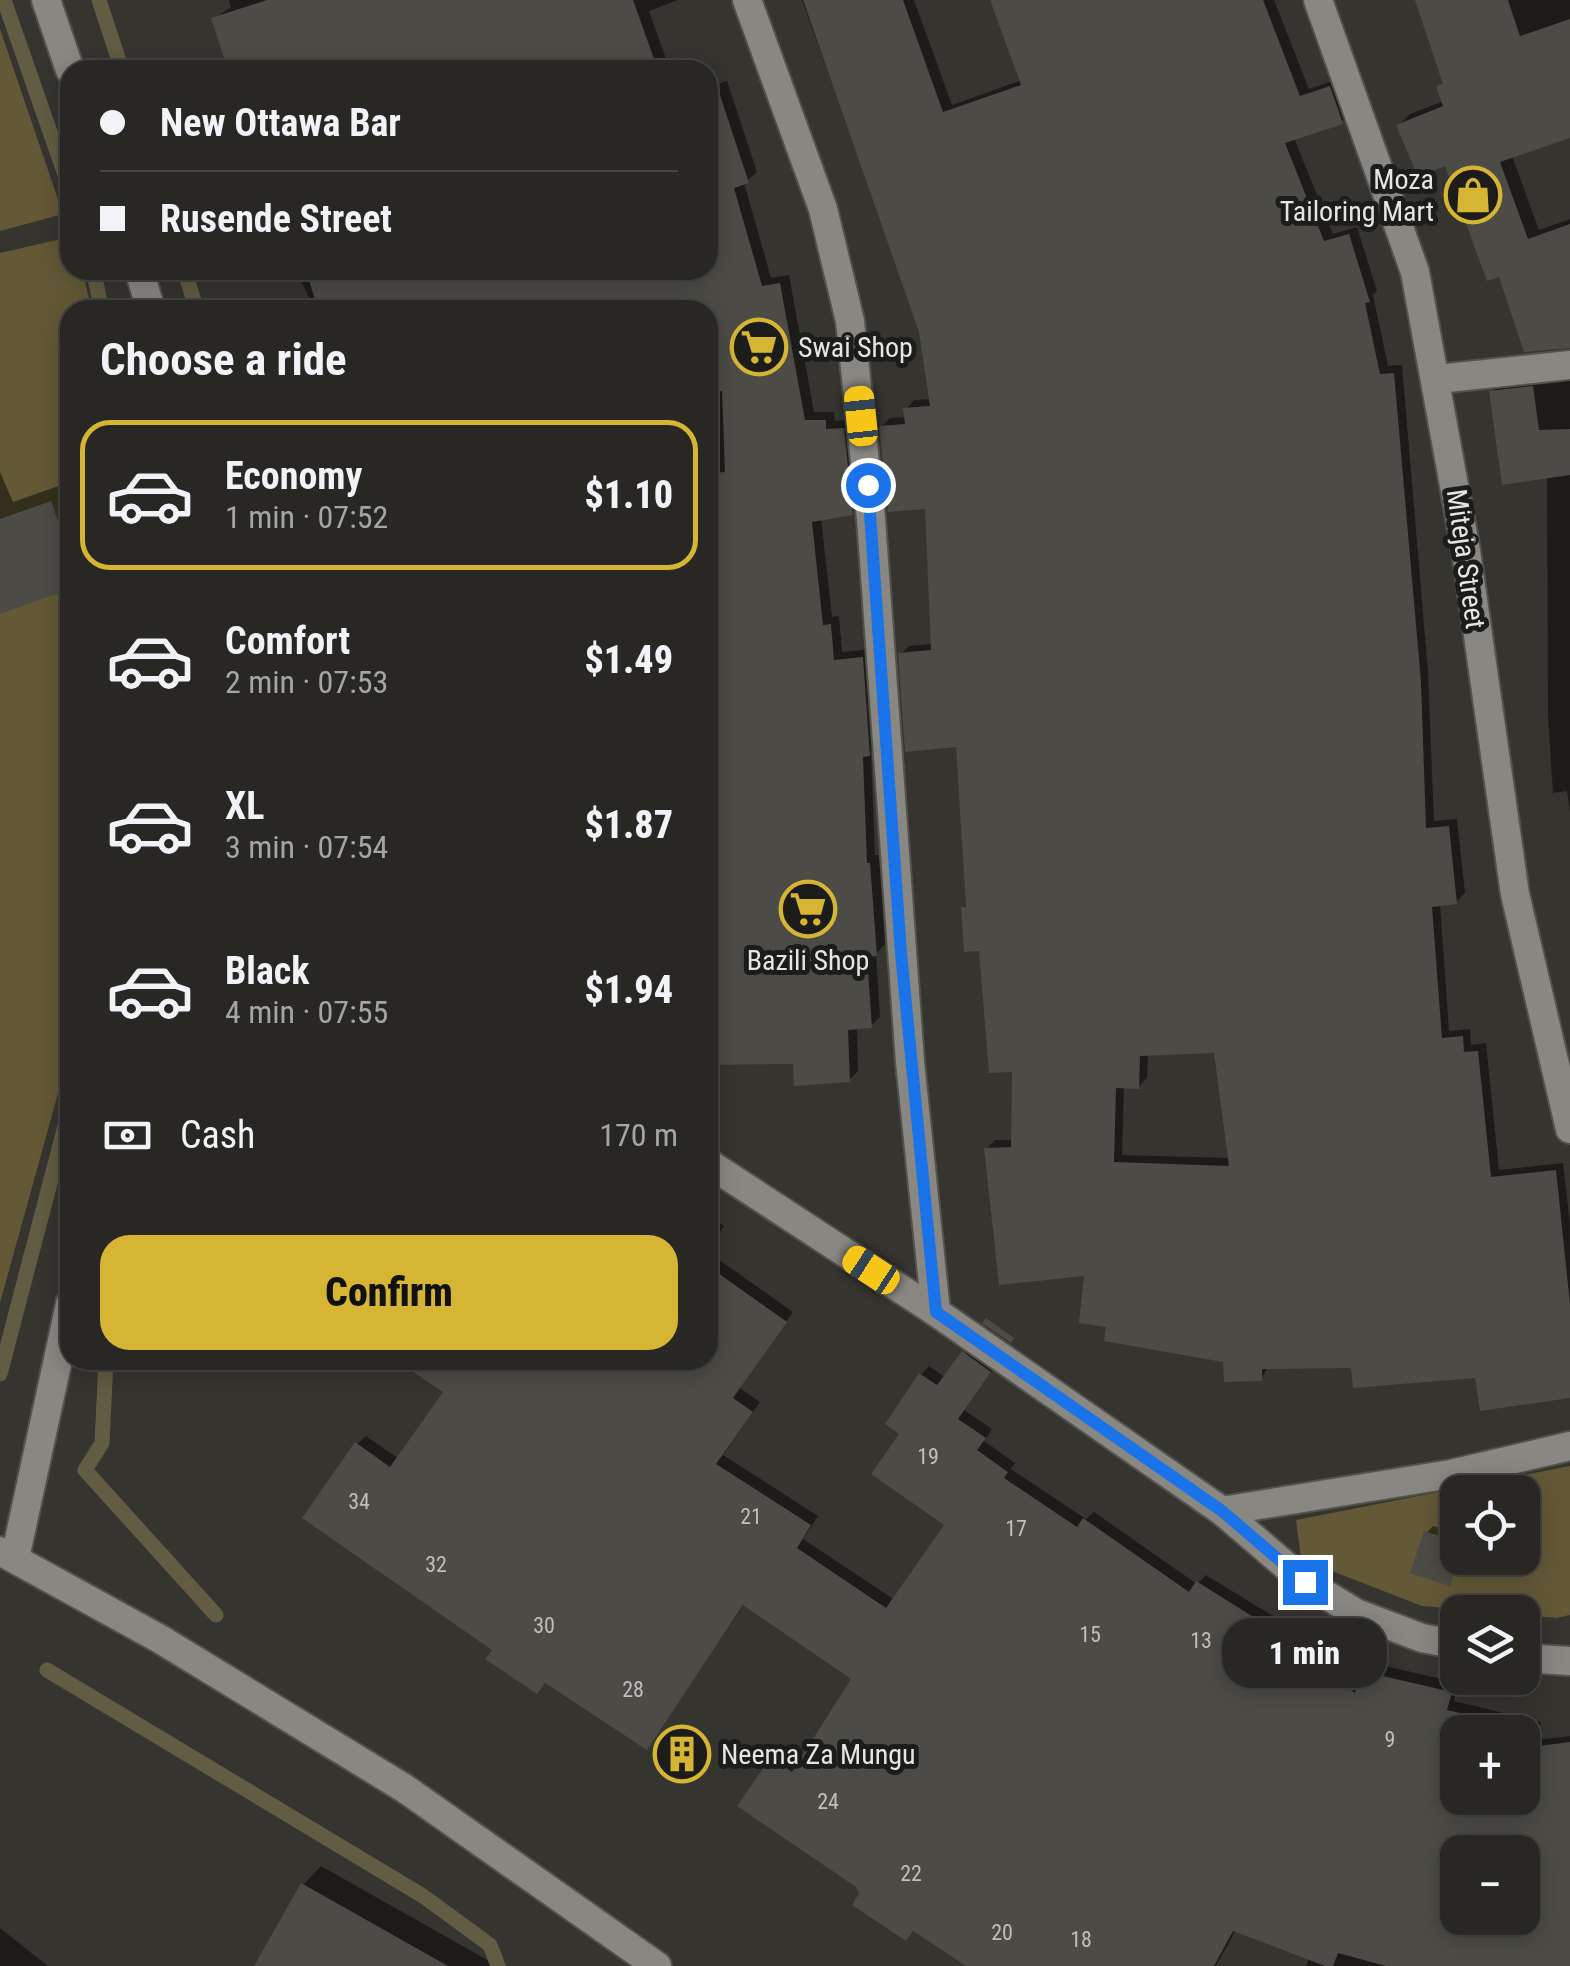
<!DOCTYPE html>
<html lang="en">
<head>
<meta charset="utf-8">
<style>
  body { margin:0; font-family:"Roboto Condensed",sans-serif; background:#343330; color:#f1f3f6; height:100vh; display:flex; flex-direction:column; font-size:38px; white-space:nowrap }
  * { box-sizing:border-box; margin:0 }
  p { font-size:32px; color:#a5a5a6 }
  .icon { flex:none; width:55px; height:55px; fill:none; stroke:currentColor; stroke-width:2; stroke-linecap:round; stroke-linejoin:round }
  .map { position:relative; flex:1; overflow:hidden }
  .sheet { position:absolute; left:60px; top:300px; width:658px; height:1070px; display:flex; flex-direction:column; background:#282723; border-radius:30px; box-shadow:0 5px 25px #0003,0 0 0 2px #444441 }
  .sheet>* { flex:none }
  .hud { position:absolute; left:60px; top:60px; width:658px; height:220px; border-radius:30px; box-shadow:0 5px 25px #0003,0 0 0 2px #444441; display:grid; align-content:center; height:220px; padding:0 40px; background:#282723 }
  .buttons { position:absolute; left:1440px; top:1475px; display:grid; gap:20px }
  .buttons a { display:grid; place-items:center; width:100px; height:100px; border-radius:20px; background:#282723; box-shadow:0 5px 25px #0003,0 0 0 2px #444441; font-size:50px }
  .end { position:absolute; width:45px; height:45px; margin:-22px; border:12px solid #1a73e8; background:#fff; box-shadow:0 0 0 5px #fff }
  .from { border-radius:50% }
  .bubble { position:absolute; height:70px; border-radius:30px; background:#282723; box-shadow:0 5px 25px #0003,0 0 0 2px #444441; font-size:32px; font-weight:800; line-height:70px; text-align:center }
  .car { position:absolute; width:30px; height:60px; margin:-30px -15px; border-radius:12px; box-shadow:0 0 8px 2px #0007; background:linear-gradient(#f5c518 24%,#345 0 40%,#f5c518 0 76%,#345 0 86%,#f5c518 0) }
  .hud b { display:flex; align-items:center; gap:35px; height:95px; font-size:38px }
  .hud b+b { border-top:2px solid #444441 }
  .hud i { width:25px; height:25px; background:#f1f3f6 }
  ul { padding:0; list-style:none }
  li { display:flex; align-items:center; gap:30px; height:150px; margin:0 20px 15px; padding:0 20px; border:5px solid transparent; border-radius:30px }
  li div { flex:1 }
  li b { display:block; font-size:38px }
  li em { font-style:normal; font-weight:800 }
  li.current { border-color:#d6b534 }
  li>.icon { width:90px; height:90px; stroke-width:1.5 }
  h2 { padding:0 40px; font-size:45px; line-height:120px }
  .pay { display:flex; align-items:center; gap:25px; height:110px; padding:0 40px; font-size:38px }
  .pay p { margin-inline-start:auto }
  .button { display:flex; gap:20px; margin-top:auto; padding:20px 40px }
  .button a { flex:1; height:115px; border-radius:30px; background:#d6b534; color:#111; font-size:40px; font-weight:800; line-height:115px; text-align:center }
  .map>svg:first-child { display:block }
</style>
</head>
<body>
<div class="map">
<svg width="1570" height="1966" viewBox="0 0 1570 1966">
  <rect width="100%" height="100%" fill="#36342f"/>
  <path fill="#635937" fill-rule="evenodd" d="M0 29 63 214 0 231Z
    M70 237V270H82L92 310H70V1050L0 1303V253Z
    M1570 1466V1615L1557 1618 1422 1606 1301 1559 1296 1520ZM1458 1492H1522V1558H1458Z"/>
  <path fill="#0007" fill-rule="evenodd" d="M229 0H678L649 11 670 70H230L213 19 231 7Z
    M802 0H914L952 105 1022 80 992 0H1274L1309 89 1338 79 1350 113 1341 122 1294 138 1333 234 1357 227 1377 291 1373 295 1388 366 1402 365 1428 672 1434 821 1457 819 1465 893 1456 902 1440 903 1449 1031 1470 1029 1471 1045 1486 1043 1499 1170 1563 1163 1570 1224V1386L1354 1365 1269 1366 1261 1379 1226 1360 1109 1325 1087 1273 986 1149 995 1140H1014L1015 1069 981 948 963 908 968 903 958 744 901 654 909 646 933 644 928 506 881 427 890 418 907 417 906 409 914 400 931 399 922 332ZM1216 1051 1230 1158 1122 1155 1124 1086 1138 1087 1147 1078 1148 1054Z
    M1418 0H1570V135L1512 156 1539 230 1570 219V347L1501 273 1447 162 1399 125 1410 114 1444 101 1439 87 1445 81Z
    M727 81 757 172 744 183 771 278 789 275 814 412H834L835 421 852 420 861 503 852 512 821 518 832 617 839 616 842 652 872 649 879 744 871 752 875 855H879L885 944 876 954 880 1017 871 1026 857 1027 858 1071 849 1080 796 1062 708 1063V310H315L296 270H708V87Z
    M1570 374V813L1567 791 1553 793 1548 718 1547 476 1492 392 1503 381Z
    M0 472 13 502 70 482V587L0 611Z
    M708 1215 724 1226 708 1251Z
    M708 1252 793 1312 740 1388 760 1402 723 1455 818 1516 803 1539 895 1600 947 1524 903 1433 921 1375 929 1366 946 1378 972 1345 998 1362 964 1410 992 1429 984 1441 1015 1463 1011 1469 1086 1519 1094 1512 1197 1584 1206 1575 1286 1624 1361 1682 1372 1663 1459 1683 1454 1701 1541 1722 1537 1740 1570 1736V1966H1306L1309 1958 1236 1930 1216 1966H971L862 1893 773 1759 781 1751 800 1763 854 1678 745 1603 647 1747 495 1649 357 1444 366 1436 399 1459 446 1391 443 1360H708ZM1458 1732H1522V1798H1458ZM1458 1852H1522V1918H1458Z
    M1433 1526 1458 1534V1558H1463L1449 1583 1426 1533Z
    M321 1866 498 1966H257L303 1885Z
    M0 1928 48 1966H0Z"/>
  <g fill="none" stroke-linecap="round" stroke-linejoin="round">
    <path stroke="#635c44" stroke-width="15" d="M4 0 70 189
      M99 0 122 70
      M93 270 102 310
      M184 270 197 310
      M106 1360 102 1443 85 1470 216 1615
      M0 1374 70 1107
      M47 1670 423 1896 490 1945 498 1966"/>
  </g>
  <path fill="#4c4b45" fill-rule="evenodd" d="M267 0H633L658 70H228L211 18Z
    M803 0H903L943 112 1021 85 990 0H1263L1300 96 1330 86 1343 124 1285 143 1324 241 1349 234 1370 302 1365 303 1380 374 1394 373 1421 682 1426 828 1449 826 1457 904 1432 907 1442 1038 1463 1036 1464 1052 1478 1051 1491 1177 1556 1170 1570 1304V1398L1480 1411 1475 1378 1353 1388 1351 1368 1262 1369V1381L1224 1382 1223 1362 1104 1341 1106 1327 1079 1323 1084 1276 999 1285 984 1148 1011 1147 1012 1072 989 1073 979 951 964 952 961 907H966L956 747 905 752 898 653 931 650 925 509 888 512 879 426 905 424 903 408 930 406 919 332ZM1214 1053 1229 1166 1114 1162 1116 1088 1139 1089 1140 1056Z
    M1415 0H1508L1520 36 1570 19V138L1500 162 1528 239 1570 224V348L1524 352 1499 277 1487 281 1445 166 1418 177 1396 125 1443 106 1436 86 1443 84Z
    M715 80 749 183 734 188 762 286 780 283 805 420H826V429L844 428 853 515 812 522 823 625 831 624 834 660 863 657 870 756 863 757 867 863H870L877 956 867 957 872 1028 848 1030 850 1082 794 1086 793 1064 708 1065V473L725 472 722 391 708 393V310H318L306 270H708V81Z
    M1533 386 1539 430 1570 429V475L1502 485 1489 391Z
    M51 501 70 554V589L0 614V519Z
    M708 1266 787 1322 733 1398 753 1412 716 1464 811 1525 797 1548 886 1608 944 1525 871 1474 899 1434 885 1424 919 1373 937 1385 962 1351 991 1372 958 1419 986 1438 977 1450 1008 1472 1004 1478 1077 1527 1083 1518 1189 1592 1196 1581 1277 1632 1355 1693 1361 1671 1452 1692 1447 1710 1534 1730 1530 1747 1570 1742V1966H1386L1338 1953 1333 1966H1325L1233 1931 1214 1966H966L913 1931 906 1941 852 1905 859 1893 856 1887 737 1806 771 1757 792 1772 851 1679 743 1605 647 1750 545 1683 537 1694 485 1659 492 1650 302 1518 355 1442 390 1467 443 1392 395 1360H708ZM1458 1732H1522V1798H1458ZM1458 1852H1522V1918H1458Z
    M986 1318 1014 1338 1011 1343 982 1323Z
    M1424 1531 1458 1542V1563L1450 1586 1410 1573Z
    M301 1883 448 1966H254Z"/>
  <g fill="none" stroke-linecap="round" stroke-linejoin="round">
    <g stroke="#52514c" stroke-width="32">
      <path id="minor" d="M46 0 70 70
        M747 0 823 209 850 321 871 519 910 1062 936 1312
        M1318 0 1415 272 1466 551 1515 894 1570 1129
        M139 270 151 310
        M1438 379 1570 365
        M708 1163 936 1312 1222 1511 1305 1582 1356 1613 1422 1638 1458 1645
        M1222 1511 1451 1474 1570 1446
        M0 1551 160 1639 404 1788 657 1966
        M15 1558 70 1304
        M1522 1658 1570 1661"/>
    </g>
    <use href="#minor" stroke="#898782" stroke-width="28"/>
  </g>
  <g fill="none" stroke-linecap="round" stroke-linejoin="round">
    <path stroke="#1a73e8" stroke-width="12" d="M868 485 901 953 936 1312 1222 1511 1305 1582"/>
  </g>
  <defs>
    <g id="shop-ring" transform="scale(2.875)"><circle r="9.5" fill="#1c1c1a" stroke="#d6b534" stroke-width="1.5"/><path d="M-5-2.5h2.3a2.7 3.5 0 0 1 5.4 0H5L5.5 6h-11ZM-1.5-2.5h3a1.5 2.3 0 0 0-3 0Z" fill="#d6b534"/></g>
    <g id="supermarket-ring" transform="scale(2.875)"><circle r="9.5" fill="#1c1c1a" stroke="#d6b534" stroke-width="1.5"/><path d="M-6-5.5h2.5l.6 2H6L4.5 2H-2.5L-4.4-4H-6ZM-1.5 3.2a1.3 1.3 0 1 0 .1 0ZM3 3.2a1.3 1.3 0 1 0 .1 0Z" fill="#d6b534"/></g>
    <g id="building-ring" transform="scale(2.875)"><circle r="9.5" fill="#1c1c1a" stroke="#d6b534" stroke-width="1.5"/><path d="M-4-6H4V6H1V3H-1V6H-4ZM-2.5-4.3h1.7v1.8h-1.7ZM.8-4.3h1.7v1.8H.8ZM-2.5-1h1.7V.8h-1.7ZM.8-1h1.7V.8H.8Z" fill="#d6b534"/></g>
  </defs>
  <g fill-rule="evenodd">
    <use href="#shop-ring" x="1473" y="195"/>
    <use href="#supermarket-ring" x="759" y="347"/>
    <use href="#supermarket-ring" x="808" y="909"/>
    <use href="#building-ring" x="682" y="1754"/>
  </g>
  <g text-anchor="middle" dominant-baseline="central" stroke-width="10" stroke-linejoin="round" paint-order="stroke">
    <g font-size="22" fill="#c0bfbc">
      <text x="928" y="1456">19</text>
      <text x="359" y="1501">34</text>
      <text x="751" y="1516">21</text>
      <text x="1016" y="1528">17</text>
      <text x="436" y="1564">32</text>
      <text x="544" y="1625">30</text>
      <text x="1090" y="1634">15</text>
      <text x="1201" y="1640">13</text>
      <text x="633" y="1689">28</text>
      <text x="1390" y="1739">9</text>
      <text x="828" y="1801">24</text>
      <text x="911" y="1873">22</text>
      <text x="1002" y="1932">20</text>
      <text x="1081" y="1939">18</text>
    </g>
    <g font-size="28" fill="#e7e6e3" stroke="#1c1c1a" text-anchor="start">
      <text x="1434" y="179" text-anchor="end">Moza<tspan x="1434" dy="32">Tailoring Mart</tspan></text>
      <text x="798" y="347">Swai Shop</text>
      <text x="808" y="960" text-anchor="middle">Bazili Shop</text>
      <text x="721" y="1754">Neema Za Mungu</text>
    </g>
    <g font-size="28" fill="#e7e6e3" stroke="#1c1c1a">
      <text transform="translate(1466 559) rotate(82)">Miteja Street</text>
    </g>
  </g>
</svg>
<div class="buttons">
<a><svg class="icon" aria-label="locate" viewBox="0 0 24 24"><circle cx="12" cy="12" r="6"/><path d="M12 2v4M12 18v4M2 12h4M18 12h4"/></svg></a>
<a><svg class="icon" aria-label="layers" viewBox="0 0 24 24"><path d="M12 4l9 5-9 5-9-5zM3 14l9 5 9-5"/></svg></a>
<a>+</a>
<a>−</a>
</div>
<i class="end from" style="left:868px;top:485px"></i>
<i class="end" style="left:1305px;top:1582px"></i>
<div class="bubble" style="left:1222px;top:1618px;width:165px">1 min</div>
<i class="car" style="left:861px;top:416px;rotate:354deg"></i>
<i class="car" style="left:871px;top:1270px;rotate:303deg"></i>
<div class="hud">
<b><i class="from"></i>New Ottawa Bar</b>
<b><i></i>Rusende Street</b>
</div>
<section class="sheet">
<h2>Choose a ride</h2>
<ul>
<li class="current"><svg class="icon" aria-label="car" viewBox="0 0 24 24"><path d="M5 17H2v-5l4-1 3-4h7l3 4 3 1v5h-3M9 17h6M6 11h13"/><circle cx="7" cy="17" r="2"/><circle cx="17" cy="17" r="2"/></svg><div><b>Economy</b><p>1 min · 07:52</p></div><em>$1.10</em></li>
<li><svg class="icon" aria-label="car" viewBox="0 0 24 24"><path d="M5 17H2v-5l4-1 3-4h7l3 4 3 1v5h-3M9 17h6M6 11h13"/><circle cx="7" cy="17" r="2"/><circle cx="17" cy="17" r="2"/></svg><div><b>Comfort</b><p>2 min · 07:53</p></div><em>$1.49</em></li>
<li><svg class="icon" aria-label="car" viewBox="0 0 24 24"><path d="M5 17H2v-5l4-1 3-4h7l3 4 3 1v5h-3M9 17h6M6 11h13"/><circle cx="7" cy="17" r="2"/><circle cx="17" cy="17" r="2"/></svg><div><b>XL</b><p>3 min · 07:54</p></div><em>$1.87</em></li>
<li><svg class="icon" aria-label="car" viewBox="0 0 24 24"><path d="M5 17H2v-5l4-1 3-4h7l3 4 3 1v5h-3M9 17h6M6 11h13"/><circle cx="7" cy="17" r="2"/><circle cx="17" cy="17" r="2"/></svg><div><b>Black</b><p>4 min · 07:55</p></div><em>$1.94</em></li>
</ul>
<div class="pay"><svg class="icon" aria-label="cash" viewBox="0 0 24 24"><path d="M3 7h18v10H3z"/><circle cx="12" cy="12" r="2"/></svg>Cash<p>170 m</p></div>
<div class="button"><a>Confirm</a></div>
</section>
</div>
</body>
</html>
